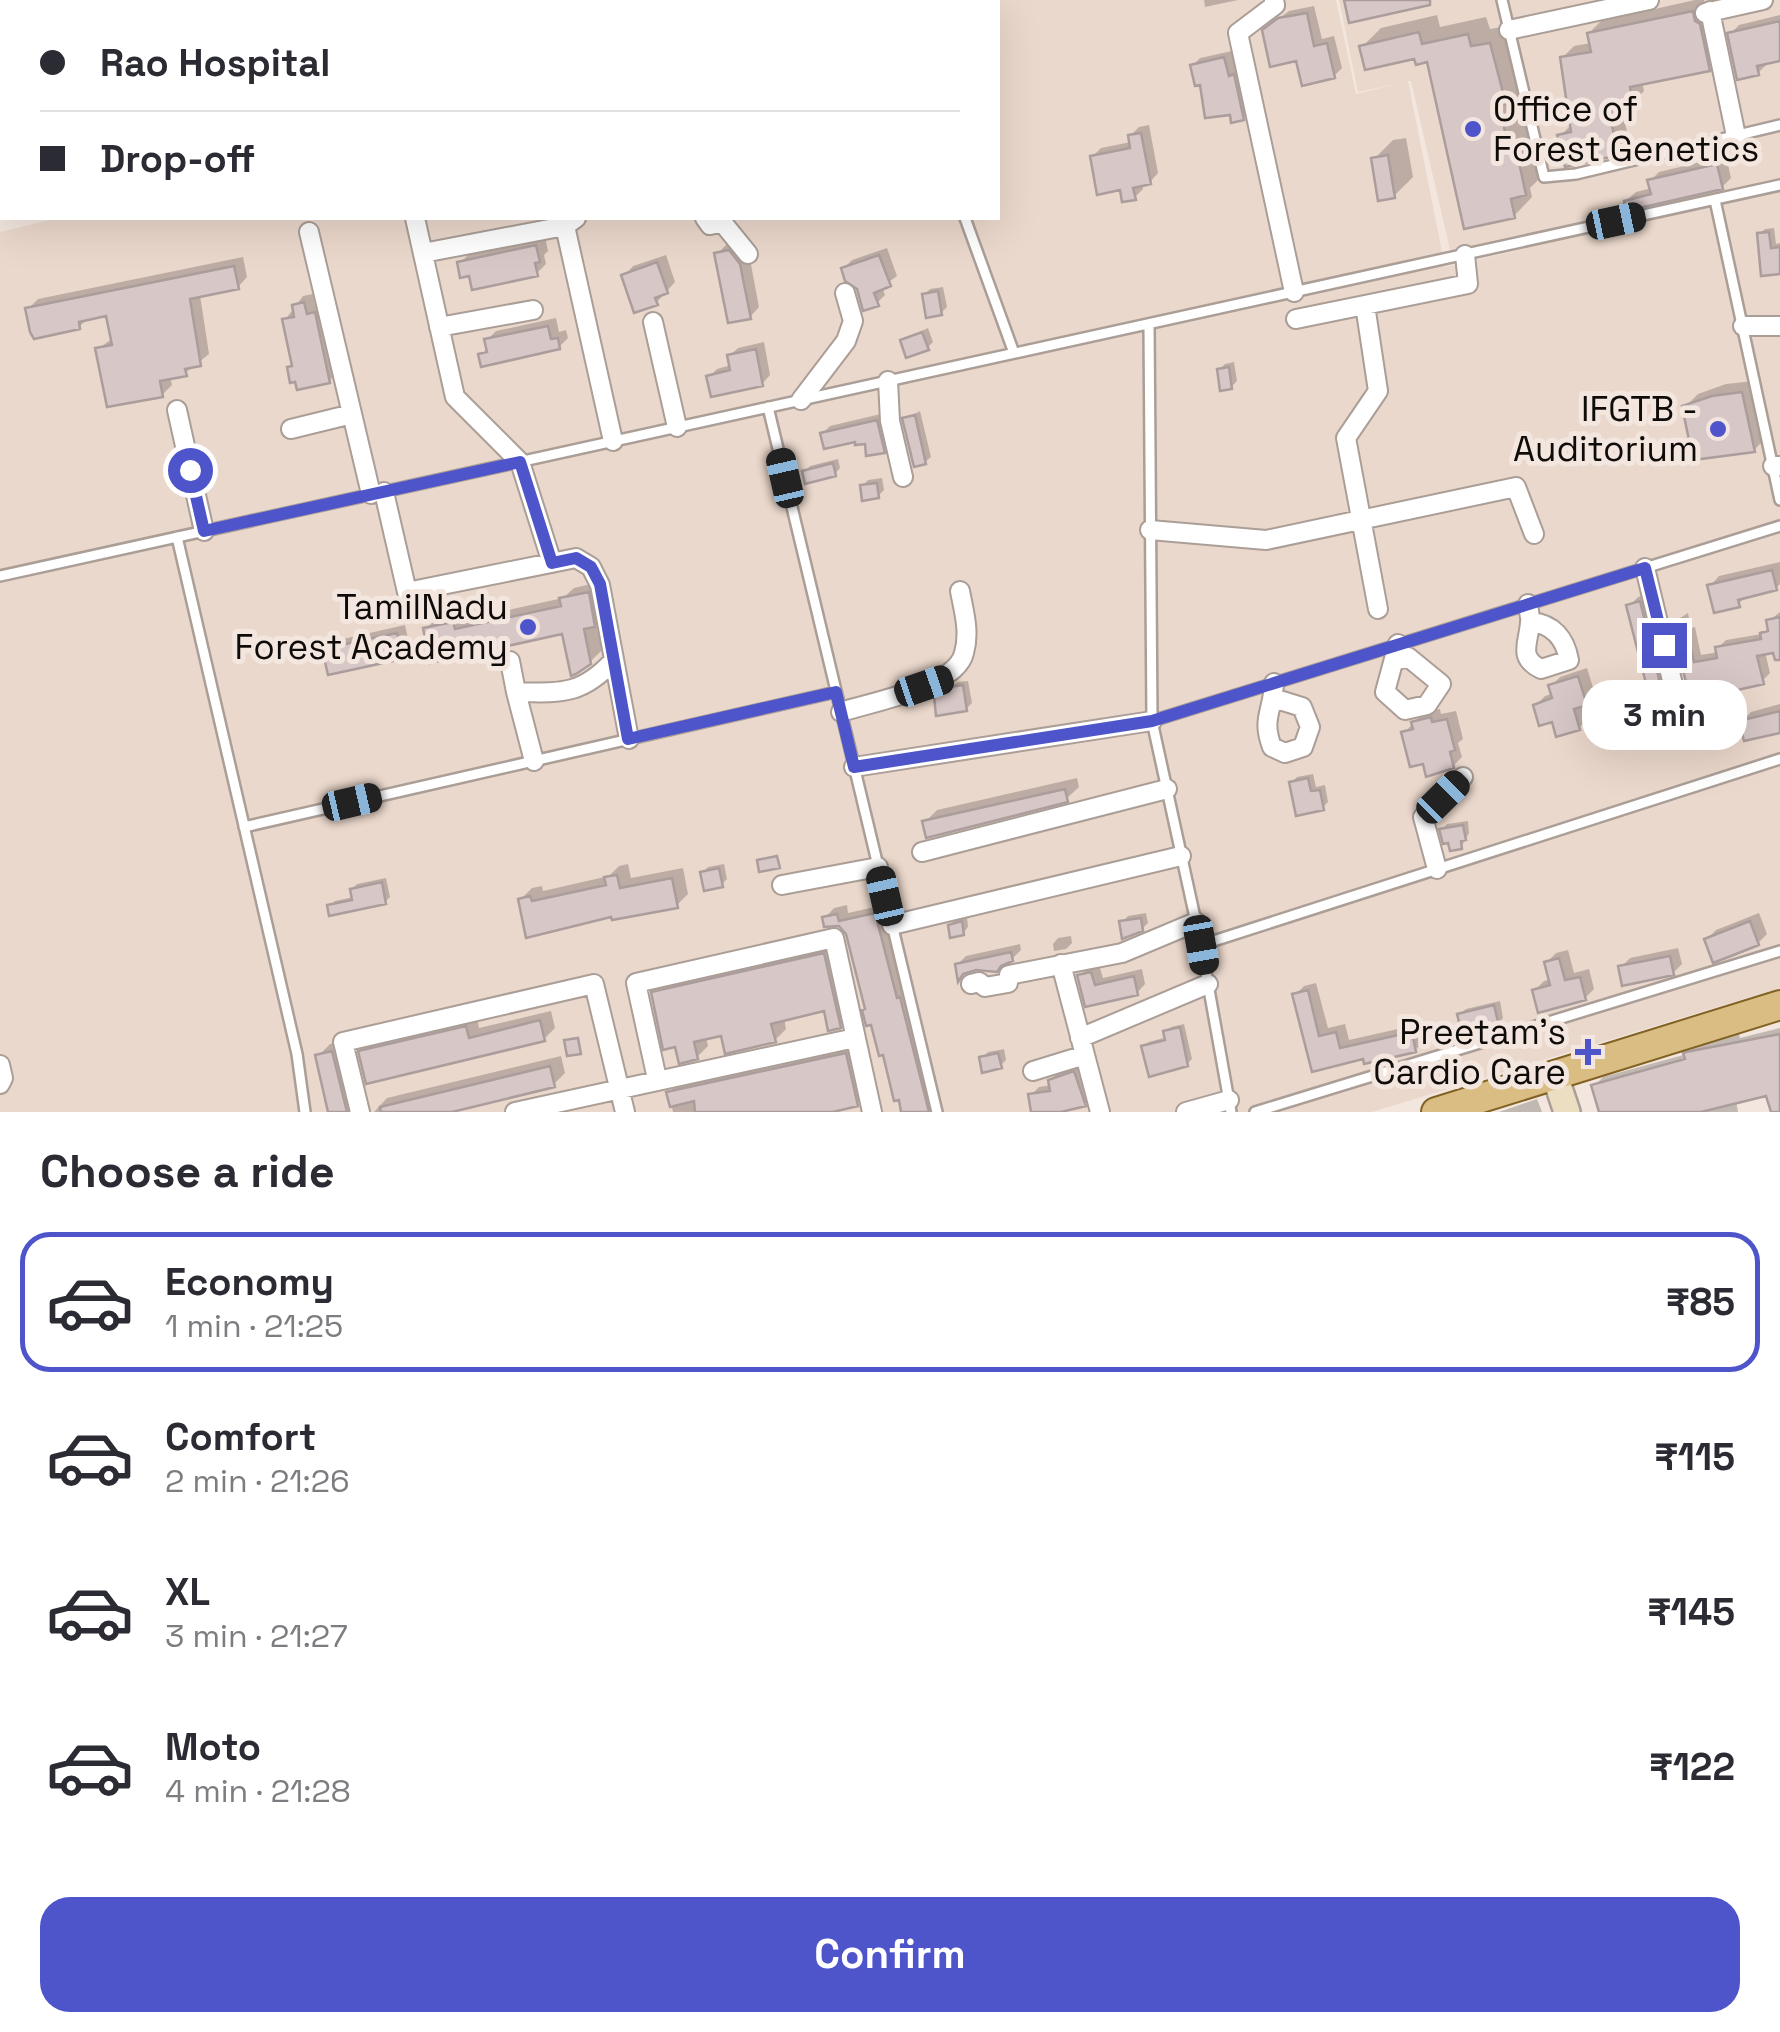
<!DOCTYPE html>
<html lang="en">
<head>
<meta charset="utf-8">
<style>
  body { margin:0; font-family:"Space Grotesk",sans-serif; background:#f2f2f3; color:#2b2b33; height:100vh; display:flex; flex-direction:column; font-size:38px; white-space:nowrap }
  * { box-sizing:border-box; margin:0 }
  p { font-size:32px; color:#7c7c81 }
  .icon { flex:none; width:55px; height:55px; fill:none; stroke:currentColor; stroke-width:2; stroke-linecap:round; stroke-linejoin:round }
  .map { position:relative; height:1112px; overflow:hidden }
  .details { display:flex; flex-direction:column; background:#fff; flex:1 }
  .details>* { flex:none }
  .guide { position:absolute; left:0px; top:0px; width:1000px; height:220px; box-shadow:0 10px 40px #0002; display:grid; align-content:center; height:220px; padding:0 40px; background:#fff }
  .end { position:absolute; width:45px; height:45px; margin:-22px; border:12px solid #4e54ca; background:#fff; box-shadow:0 0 0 5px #fff }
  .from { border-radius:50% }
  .bubble { position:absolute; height:70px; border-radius:30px; background:#fff; box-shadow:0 10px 40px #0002; font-size:32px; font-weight:800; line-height:70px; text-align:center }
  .car { position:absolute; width:30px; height:60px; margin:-30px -15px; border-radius:12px; box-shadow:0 0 8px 2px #0007; background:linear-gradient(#222 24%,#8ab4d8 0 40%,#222 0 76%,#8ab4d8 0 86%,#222 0) }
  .guide b { display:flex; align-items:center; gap:35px; height:95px; font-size:38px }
  .guide b+b { border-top:2px solid #e1e1e2 }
  .guide i { width:25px; height:25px; background:#2b2b33 }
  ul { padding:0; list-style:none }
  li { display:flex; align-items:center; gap:30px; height:140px; margin:0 20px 15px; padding:0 20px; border:5px solid transparent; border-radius:30px }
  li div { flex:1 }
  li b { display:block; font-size:38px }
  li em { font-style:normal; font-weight:800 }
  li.current { border-color:#4e54ca }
  li>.icon { width:90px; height:90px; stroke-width:1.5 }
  h2 { padding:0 40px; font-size:45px; line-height:120px }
  .cta { display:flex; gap:20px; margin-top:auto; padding:20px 40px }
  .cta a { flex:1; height:115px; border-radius:30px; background:#4e54ca; color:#fff; font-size:40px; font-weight:800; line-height:115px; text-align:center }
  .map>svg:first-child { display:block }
</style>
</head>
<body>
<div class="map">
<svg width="1780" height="1112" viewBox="0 0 1780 1112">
  <rect width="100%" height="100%" fill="#f2e6de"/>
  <path fill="#ebd8cc" d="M968 0H1336L1356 94 1397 84 1358 92 1339 0H1780V182L1451 254 1411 81H1408L1445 267 1780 190V988L1372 1112H0V232L59 218H998V2H958Z"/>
  <path fill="#0003" d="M0 0 27 2H2V163Z
    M120 0H278L279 2H117Z
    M346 0H374L375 2H347Z
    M408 0H506L507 2H406Z
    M1204 0H1238L1205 7Z
    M1695 0H1704L1720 56 1708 68 1642 82 1644 91 1632 103 1621 105 1629 141 1618 153 1560 136 1573 123 1562 58 1574 46 1591 43 1589 33 1601 21Z
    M1314 6 1322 39 1334 36 1342 68 1334 76 1298 58 1273 23 1289 11Z
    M1437 15 1440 27 1486 17 1490 29 1508 26 1523 82 1517 88 1528 137 1535 135 1544 174 1530 188 1532 197 1514 216 1429 59 1362 47 1381 28Z
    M1780 15V58L1767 64 1758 73 1730 34 1739 25Z
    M1232 51 1236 69 1242 68 1250 110 1243 118 1232 112 1202 82 1192 66 1200 58Z
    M1149 125 1158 173 1150 182 1142 183 1143 189 1135 197 1092 157 1101 148 1131 142 1130 136 1139 127Z
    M1406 138 1413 177 1394 196 1374 159 1393 140Z
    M1726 156 1731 178 1722 187 1626 201 1636 192 1652 188 1650 181 1659 172Z
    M1774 228 1776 244 1780 243V271L1759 234 1765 229Z
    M545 237 548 251 544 255 546 264 536 274 471 273 460 263 469 254Z
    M738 242 749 254 759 307 750 317 717 254 726 245Z
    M887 248 897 276 882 287 885 295 877 303 844 268 852 260Z
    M666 255 675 282 656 303 624 276 633 266Z
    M243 257 247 277 238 287 200 295 209 354 185 373 170 377 172 385 162 395 98 349 113 338 108 313 89 317 79 327 28 309 38 299Z
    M943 287 947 307 941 313 924 295 930 289Z
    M313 294 315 306 324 305 338 372 329 381 290 367 294 363 285 320 303 296Z
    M556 318 559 332 566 330 568 338 559 347 481 355 488 347 487 340 496 331Z
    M928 328 933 342 927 348 903 340Z
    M764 342 770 375 762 384 709 377 717 369 731 365 729 356 738 348Z
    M1234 362 1237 381 1231 387 1219 370 1225 364Z
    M1754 381 1766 438 1754 450 1685 407 1698 394 1726 384Z
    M920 411 931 457 925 462 905 419Z
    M885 413 891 443 883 451 867 441 822 434 830 426Z
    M838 459 840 468 835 474 804 472 810 466Z
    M882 478 884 490 878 496 862 486 868 480Z
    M1780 562V584L1776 588 1748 595 1738 604 1710 586 1719 576Z
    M600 582 605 613 596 623 602 650 590 662 564 631 426 629 437 618 464 612 466 619 563 598 574 588Z
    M1649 594 1672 688 1663 697 1629 606 1638 597Z
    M1780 612V649L1765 652 1770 673 1762 681 1720 691 1728 722 1719 731 1674 622 1688 613 1691 628 1695 627 1701 655 1719 652 1718 648 1726 640 1762 634 1770 626 1769 621Z
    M405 625 410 648 401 657 325 650 334 641Z
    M1587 668 1595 694 1583 704 1588 719 1579 728 1553 719 1536 705 1545 696 1554 693 1551 686 1560 677Z
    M968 681 972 703 966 709 936 697 958 682Z
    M1780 704V730L1742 721 1751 712Z
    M1440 709 1441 714 1456 711 1463 739 1458 743 1462 757 1453 766 1425 761 1404 733 1423 713Z
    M1313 774 1316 787 1325 785 1328 802 1323 807 1291 783 1297 777Z
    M1077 778 1079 787 1066 799 925 822 937 810Z
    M1468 821 1469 833 1461 847 1442 829 1447 824Z
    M628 864 631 878 683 868 688 894 677 905 614 917 520 900 532 888 542 886 543 891 609 876 619 866Z
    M724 864 727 879 722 884 702 873 708 867Z
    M386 878 390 897 385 902 330 906 335 901 354 897 352 889 357 884Z
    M847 905 848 913 884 905 942 1112H902L868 1008 848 933 840 924 825 918 834 908Z
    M1146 913 1148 923 1142 929 1122 922 1128 916Z
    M1759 913 1767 934 1758 943 1707 939 1716 930Z
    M967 917 968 927 963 933 950 925 956 920Z
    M1071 936 1072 943 1066 949 1054 951 1053 944 1058 938Z
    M836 943 851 1014 840 1026 826 1008 784 1018 786 1029 775 1040 723 1033 706 1037 708 1046 697 1057 654 993 665 982Z
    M1020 944 1021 950 1012 959 976 967 957 965 966 956Z
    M1678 948 1682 964 1673 973 1621 967 1630 958Z
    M1568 950 1574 973 1589 969 1594 989 1585 998 1535 990 1544 981 1551 979 1547 962 1556 953Z
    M1099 965 1103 978 1142 969 1145 984 1137 993 1087 1004 1080 976 1088 967Z
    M1316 983 1328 1028 1345 1024 1349 1040 1420 1024 1424 1041 1415 1050 1365 1056 1314 1069 1295 995 1304 986Z
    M1500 1001 1503 1018 1498 1024 1460 1014 1466 1009Z
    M551 1011 555 1028 544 1039 361 1052 372 1041 477 1017 479 1028Z
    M1184 1024 1192 1059 1187 1064 1144 1046 1149 1042 1167 1037 1166 1032 1171 1027Z
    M1780 1028V1112L1768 1093 1736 1101 1738 1112H1602L1594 1086 1603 1077 1687 1054 1695 1045 1739 1034 1740 1038Z
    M344 1041 368 1112H331L318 1056 330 1044Z
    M858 1042 868 1092 857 1104 822 1112H673L669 1093 680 1081Z
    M1004 1049 1006 1060 1000 1066 982 1058 988 1052Z
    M561 1056 565 1073 553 1085 441 1112H374L387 1098Z
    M1083 1065 1093 1096 1084 1104 1031 1095 1039 1087 1052 1085 1050 1080 1059 1072Z
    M1537 1099 1542 1112H1499Z"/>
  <path fill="#d7c8c7" stroke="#ab9d9c" stroke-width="2.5" d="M1344 0H1430V5L1349 23Z
    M1693 11 1695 21 1700 24 1710 71 1630 87 1633 105 1608 110 1619 155 1565 167 1557 135 1571 132 1560 57 1591 52 1587 33Z
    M1307 13 1314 46 1327 43 1335 78 1302 86 1296 61 1270 67 1262 30 1278 18Z
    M1780 21V61L1757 66 1759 75 1737 80 1727 33Z
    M1419 32 1422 44 1468 34 1471 46 1490 43 1506 104 1499 105 1510 154 1517 153 1526 195 1511 199 1515 218 1464 229 1427 62 1416 65 1414 59 1365 70 1359 46Z
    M1224 57 1229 76 1234 74 1244 120 1231 123 1230 115 1205 118 1200 85 1195 86 1190 65Z
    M1141 133 1151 184 1133 188 1136 200 1122 202 1120 190 1097 195 1090 156 1130 148 1128 135Z
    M1388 155 1395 198 1378 201 1371 158Z
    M1717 164 1723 189 1626 211 1624 201 1651 194 1647 180Z
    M1769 232 1771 248 1780 247V274L1761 276 1757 233Z
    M536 245 540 262 535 263 538 276 472 290 469 276 460 278 457 262Z
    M729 250 740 264 751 319 728 323 714 253Z
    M879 255 891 286 874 293 879 306 863 311 857 289 845 281 841 268Z
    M657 262 668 293 655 298 658 305 634 313 621 275Z
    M234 266 239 289 190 299 201 366 185 369 187 376 160 381 163 397 107 407 95 348 112 345 106 316 79 322 80 329 34 339 30 332 25 308Z
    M938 291 942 315 926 318 922 294Z
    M304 302 307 314 315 312 330 383 297 390 295 382 290 383 287 367 292 366 282 319 294 317 292 305Z
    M548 326 551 339 558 338 560 349 481 367 478 354 487 352 484 339Z
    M922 332 929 350 906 358 900 340Z
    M756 349 763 386 711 397 706 376 730 370 727 355Z
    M1229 367 1232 389 1220 391 1217 369Z
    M1742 392 1755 452 1693 460 1682 406 1712 396Z
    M915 415 926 464 914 467 902 418Z
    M877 420 885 453 866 456 865 444 855 445V442L824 449 820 433Z
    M833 463 836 476 805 484 802 471Z
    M877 483 879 498 862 501 860 485Z
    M1772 570 1777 590 1738 600 1740 607 1714 613 1707 585Z
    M589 592 595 627 584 629 591 664 576 674 571 676 562 634 430 663 423 628 453 622 455 629 561 606 559 598Z
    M1640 601 1664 700 1651 703 1626 605Z
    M1780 617V660H1775L1773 653 1757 656 1764 684 1711 696 1721 733 1700 738 1671 622 1680 619 1684 634 1688 633 1694 662 1717 658 1715 647 1761 639 1760 633 1768 631 1766 620Z
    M397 633 402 659 328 675 322 649Z
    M1578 676 1587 705 1574 709 1580 730 1556 737 1552 722 1539 726 1533 705 1552 698 1548 685Z
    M963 685 967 711 936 716 934 696 950 687Z
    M1780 711V733L1744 741 1739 721Z
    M1431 717 1432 722 1447 719 1455 750 1450 752 1454 768 1426 777 1423 764 1410 767 1401 732 1413 729 1411 722Z
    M1308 778 1311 791 1320 790 1324 810 1296 816 1289 782Z
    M1065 789 1068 802 926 838 922 821Z
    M1463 825 1466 840 1461 841 1462 849 1450 851 1448 843 1443 844 1439 829Z
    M777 856 780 868 759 872 757 860Z
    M719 868 723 887 704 891 700 872Z
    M617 875 620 888 672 878 678 908 612 920 611 917 526 938 518 899 530 896 532 901 606 885 604 877Z
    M382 882 386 904 329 916 327 905 352 900 350 889Z
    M875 913 897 998 900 997 929 1112H901L899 1100 894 1101 883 1055 879 1056 871 1025 866 1026 862 1010 865 1009 846 934 839 926 824 927 822 917 837 914 839 921Z
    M1141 918 1143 931 1122 939 1119 921Z
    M962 921 964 935 950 938 948 925Z
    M1750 921 1759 945 1713 963 1704 939Z
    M1011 952 1013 961 1001 966 997 972 976 970 963 974 958 982 955 964Z
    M824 953 841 1028 828 1031 824 1011 771 1024 776 1042 725 1054 721 1036 694 1042 698 1059 679 1064 675 1047 663 1050 651 992Z
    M1670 956 1674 975 1622 986 1618 966Z
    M1559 958 1565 980 1580 977 1586 1000 1538 1013 1532 990 1550 985 1544 962Z
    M1091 972 1095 985 1134 976 1138 995 1085 1007 1077 975Z
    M1308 990 1319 1036 1336 1032 1340 1048 1412 1032 1416 1052 1364 1064 1363 1059 1312 1072 1292 994Z
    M1494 1005 1499 1026 1462 1034 1457 1014Z
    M540 1020 545 1041 366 1084 358 1051 466 1026 469 1038Z
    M1180 1027 1188 1066 1149 1077 1141 1046 1165 1040 1163 1031Z
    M1780 1034V1112H1771L1766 1096 1701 1112H1599L1591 1085 1685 1059 1683 1053 1686 1052Z
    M578 1038 581 1054 567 1056 564 1040Z
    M332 1051 347 1112H328L315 1055Z
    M846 1053 858 1106 833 1112H695L694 1101 670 1107 666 1092Z
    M998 1053 1002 1068 982 1073 979 1057Z
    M550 1066 555 1087 452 1112H381L380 1107Z
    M1074 1071 1086 1106 1061 1112H1031L1028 1094 1050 1091 1048 1080Z"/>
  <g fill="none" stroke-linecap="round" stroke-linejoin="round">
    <g stroke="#aa9e97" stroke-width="14">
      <path id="lane" d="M708 0V2
        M1502 0 1544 177 1576 174 1780 125
        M1715 200 1780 500
        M965 218 1014 353
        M1149 324 1152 721 1201 945 1231 1112
        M768 407 937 1112
        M177 537 297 1054 305 1112
        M0 576 1780 185
        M1152 721 1780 526
        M244 827 836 692
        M1201 945 1780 759
        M1255 1112 1780 951"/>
    </g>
    <g stroke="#aa9e97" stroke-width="22">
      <path id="street" d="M47 0V2
        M291 0 292 2
        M1274 0 1275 5 1238 33 1294 292
        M1710 11 1736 136
        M1705 13 1763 0
        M1509 30 1649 0
        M415 218 455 397 520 462 552 563
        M705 218 710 225 722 222 748 254
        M565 226 613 441
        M309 232 371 494
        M423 253 565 226 576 218
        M1365 305 1378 391 1346 438 1378 609
        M1296 319 1468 284 1465 255
        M653 322 677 427
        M1743 326H1780
        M439 327 533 310
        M888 381 890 421 903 477
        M801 400 846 341 853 321 845 293
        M177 410 204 531
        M291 429 352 414
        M1773 466H1780
        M384 492 407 592 576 558 591 567 600 585 629 739
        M1150 530 1266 540 1516 487 1534 534
        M1645 568 1682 722
        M1528 604C1528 606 1531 621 1530 622 1529 643 1517 657 1541 669L1569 660C1565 638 1553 624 1531 622
        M510 661 516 692
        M1394 661 1408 657 1441 684 1427 705 1405 710 1385 692 1398 644
        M1273 698 1302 707 1310 727 1303 747 1285 753 1272 747C1261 718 1273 712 1274 683
        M841 712C872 702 956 687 964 653 970 632 964 612 960 591
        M534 761 516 692C562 693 582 695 614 660
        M854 767 1152 721
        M922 852 1167 789
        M1437 869 1423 817 1463 777
        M782 885 878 867
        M892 925 1181 856
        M1061 964 1100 1112
        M971 984 979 982 985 987 1008 983 1009 975 1122 953 1196 922
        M1080 1038 1208 984
        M0 1065 3 1078 0 1084
        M1033 1071 1085 1055
        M657 1079 636 983 834 938 872 1112
        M360 1112 343 1042 594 984 625 1112
        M515 1112 855 1038
        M1186 1112 1229 1100"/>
    </g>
    <g stroke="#aa9e97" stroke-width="30">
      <path id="secondary" d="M579 0 580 2
        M870 2 880 0
        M0 201H2
        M1555 1076 1567 1112"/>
    </g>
    <g stroke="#816222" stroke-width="32">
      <path id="primary" d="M1436 1112 1780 1005"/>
    </g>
    <use href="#lane" stroke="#fff" stroke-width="9"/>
    <use href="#street" stroke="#fff" stroke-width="18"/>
    <use href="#secondary" stroke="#ecdec1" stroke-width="25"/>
    <use href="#primary" stroke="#d9bd82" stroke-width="28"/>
  </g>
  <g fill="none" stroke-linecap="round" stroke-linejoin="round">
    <path stroke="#4e54ca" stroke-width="12" d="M190 470 204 531 520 462 552 563 576 558 591 567 600 584 628 739 836 692 854 767 1152 721 1645 568 1664 645"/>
  </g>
  <g fill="#4e54ca" stroke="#f2e6de" stroke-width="4">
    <circle cx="1473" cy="129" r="10"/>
    <circle cx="1718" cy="429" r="10"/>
    <circle cx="528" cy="627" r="10"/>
    <path d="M1583 1037h10v10h10v10h-10v10h-10v-10h-10v-10h10z"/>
  </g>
  <g text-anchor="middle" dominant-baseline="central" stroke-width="10" stroke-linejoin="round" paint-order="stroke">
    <g font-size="35" fill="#0f0b09" stroke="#f2e6de" text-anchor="end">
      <text x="1493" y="109" text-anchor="start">Office of<tspan x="1493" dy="40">Forest Genetics</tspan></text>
      <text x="1698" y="409">IFGTB -<tspan x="1698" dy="40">Auditorium</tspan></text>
      <text x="508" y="607">TamilNadu<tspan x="508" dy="40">Forest Academy</tspan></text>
      <text x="1566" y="1032">Preetam's<tspan x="1566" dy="40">Cardio Care</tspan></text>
    </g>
  </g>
</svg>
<i class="end from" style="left:190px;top:470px"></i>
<i class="end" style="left:1664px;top:645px"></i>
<div class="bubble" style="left:1582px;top:680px;width:165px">3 min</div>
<i class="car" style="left:1616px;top:221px;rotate:78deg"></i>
<i class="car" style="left:785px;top:478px;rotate:347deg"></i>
<i class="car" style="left:924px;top:686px;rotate:71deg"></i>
<i class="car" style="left:1443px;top:797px;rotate:45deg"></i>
<i class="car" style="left:352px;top:802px;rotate:77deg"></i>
<i class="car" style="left:885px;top:896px;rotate:347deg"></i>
<i class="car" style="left:1201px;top:945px;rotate:170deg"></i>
<div class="guide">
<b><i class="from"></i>Rao Hospital</b>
<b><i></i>Drop-off</b>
</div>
</div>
<section class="details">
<h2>Choose a ride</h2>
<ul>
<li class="current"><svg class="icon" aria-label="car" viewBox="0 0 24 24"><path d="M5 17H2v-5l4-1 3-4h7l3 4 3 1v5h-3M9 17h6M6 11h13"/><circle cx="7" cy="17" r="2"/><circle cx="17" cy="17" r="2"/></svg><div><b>Economy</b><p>1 min · 21:25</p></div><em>₹85</em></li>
<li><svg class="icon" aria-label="car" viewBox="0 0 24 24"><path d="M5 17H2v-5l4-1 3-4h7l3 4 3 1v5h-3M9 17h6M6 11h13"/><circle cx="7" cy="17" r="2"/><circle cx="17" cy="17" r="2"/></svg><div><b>Comfort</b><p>2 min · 21:26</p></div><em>₹115</em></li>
<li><svg class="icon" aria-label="car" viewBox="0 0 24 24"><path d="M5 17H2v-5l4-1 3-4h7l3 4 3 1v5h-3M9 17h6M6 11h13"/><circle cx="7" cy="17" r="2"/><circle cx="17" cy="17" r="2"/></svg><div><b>XL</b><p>3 min · 21:27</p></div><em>₹145</em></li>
<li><svg class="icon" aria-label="car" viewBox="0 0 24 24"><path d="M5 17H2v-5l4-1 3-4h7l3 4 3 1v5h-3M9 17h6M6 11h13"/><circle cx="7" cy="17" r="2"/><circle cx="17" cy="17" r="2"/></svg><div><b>Moto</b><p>4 min · 21:28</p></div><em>₹122</em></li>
</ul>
<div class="cta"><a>Confirm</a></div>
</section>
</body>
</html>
